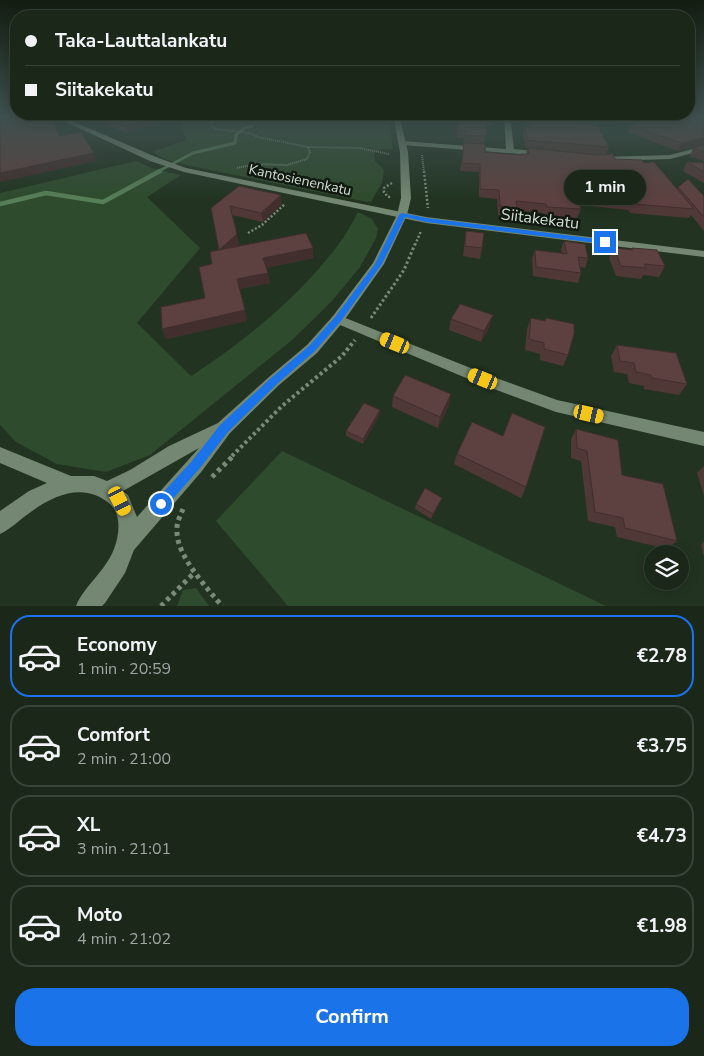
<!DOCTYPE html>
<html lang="en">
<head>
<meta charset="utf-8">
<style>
  body { margin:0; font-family:"Nunito Sans",sans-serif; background:#273326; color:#f1f3f6; height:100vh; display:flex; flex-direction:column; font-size:19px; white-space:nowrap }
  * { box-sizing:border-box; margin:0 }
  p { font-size:16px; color:#9fa5a2 }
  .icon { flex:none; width:28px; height:28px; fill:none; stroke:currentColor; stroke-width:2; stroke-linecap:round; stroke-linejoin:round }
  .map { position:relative; height:606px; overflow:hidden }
  .drawer { display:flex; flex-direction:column; background:#1a2719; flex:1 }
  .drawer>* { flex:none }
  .top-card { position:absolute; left:10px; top:10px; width:685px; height:110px; border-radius:20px; box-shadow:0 2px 12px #0003,0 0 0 1px #384438; display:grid; align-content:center; height:110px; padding:0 15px; background:#1a2719 }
  .fabs { position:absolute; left:644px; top:545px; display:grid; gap:10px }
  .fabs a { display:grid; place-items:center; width:45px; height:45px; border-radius:50%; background:#1a2719; box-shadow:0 2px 12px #0003,0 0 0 1px #384438; font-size:25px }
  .end { position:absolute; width:22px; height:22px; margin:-11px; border:6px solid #1a73e8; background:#fff; box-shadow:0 0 0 2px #fff }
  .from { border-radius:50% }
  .bubble { position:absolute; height:35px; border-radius:18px; background:#1a2719; box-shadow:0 2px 12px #0003,0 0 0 1px #384438; font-size:16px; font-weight:700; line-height:35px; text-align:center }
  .car { position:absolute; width:15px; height:30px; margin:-15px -8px; border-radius:6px; box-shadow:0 0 4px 1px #0007; background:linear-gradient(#f5c518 24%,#345 0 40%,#f5c518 0 76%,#345 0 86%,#f5c518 0) }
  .top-card b { display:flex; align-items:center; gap:18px; height:48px; font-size:19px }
  .top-card b+b { border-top:1px solid #384438 }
  .top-card i { width:12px; height:12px; background:#f1f3f6 }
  ul { padding:9px 0 0; list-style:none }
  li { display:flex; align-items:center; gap:15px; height:82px; margin:0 10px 8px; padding:0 5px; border:2px solid #384438; border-radius:20px }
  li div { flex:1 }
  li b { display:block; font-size:19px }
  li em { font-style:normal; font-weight:700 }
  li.active { border-color:#1a73e8 }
  li>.icon { width:45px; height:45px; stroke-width:1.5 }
  .action { display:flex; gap:10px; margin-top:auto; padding:10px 15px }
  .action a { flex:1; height:58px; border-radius:20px; background:#1a73e8; color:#fff; font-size:20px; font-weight:700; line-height:58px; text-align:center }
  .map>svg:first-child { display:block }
</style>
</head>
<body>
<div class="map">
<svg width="704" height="606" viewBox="0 0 704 606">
  <rect width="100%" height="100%" fill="#223421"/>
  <path fill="#2e4b2d" d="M165 115H388L393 149H383L374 153 375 161 384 170 382 183 371 202H367L186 165 165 159 152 152 186 140 180 120Z
    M579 115H649L632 122 585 125Z
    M136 161 154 169 181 175 147 197 200 248 137 323 191 376C245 341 299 297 338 245 346 235 352 223 358 212L372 219 378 229 376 238 360 267 332 301 292 340 150 455 106 472 57 464 16 442 0 425V193Z
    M282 451 606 606H288L216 521Z
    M196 588 209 606H177L183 590Z"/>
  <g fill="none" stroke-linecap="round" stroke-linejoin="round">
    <path stroke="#567e57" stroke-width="3" d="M157 172 193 153 235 143 236 135 244 128 252 126"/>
    <path stroke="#567e57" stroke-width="4.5" d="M0 204 46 193 103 202 160 171"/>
    <path stroke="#7a897a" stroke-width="2" stroke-dasharray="1 1" stroke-linecap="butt" d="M179 115 211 120 212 126 216 129 250 133 258 137 308 147 359 148 389 154
      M422 155 424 172
      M237 168 255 164 287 165 307 159 310 152 308 147"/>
    <path stroke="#7a897a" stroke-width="2.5" stroke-dasharray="2 2" stroke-linecap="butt" d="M424 171 428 208
      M392 183 384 188V192L388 197H392
      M248 233 262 225 285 204
      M415 245 421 231"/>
    <path stroke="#7a897a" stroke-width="3" stroke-dasharray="2.5 2.5" stroke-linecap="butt" d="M371 318 404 270 415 244"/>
    <path stroke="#7a897a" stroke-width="4" stroke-dasharray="3 3" stroke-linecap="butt" d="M232 456 282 406 342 356 355 340"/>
    <path stroke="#7a897a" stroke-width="5" stroke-dasharray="4 4" stroke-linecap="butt" d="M212 477 234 455
      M183 509C180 516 176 524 177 532 177 556 207 588 222 606
      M161 606 195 572"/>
    <path fill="#738772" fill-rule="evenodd" d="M51 115H58L156 157 186 168 426 217 704 251V257L426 223 184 172 150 161Z
      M504 115H510L514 149 543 152H546V156L403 145 399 143 403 141 506 149Z
      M704 146V150L670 159 602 161 598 159 602 157 670 155Z
      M338 315 488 375 557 400 704 432V446L556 412 478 383 333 322 331 319 333 316Z"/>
    <path fill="#738772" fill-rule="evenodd" d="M393 115H399L408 152 411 198 407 215 384 264 343 322 317 353 279 385 230 433 202 471 134 550 125 573 105 603 102 606H76C84 586 105 572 114 549 119 536 122 516 111 505 85 481 53 495 28 514 19 520 11 529 0 534V511L29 491 47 483 0 463V447L71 476H94L107 481 130 470 169 446 218 423 269 377 307 345 333 316 373 263 397 215 401 198 400 152ZM199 448 137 517 128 495 123 491Z"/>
  </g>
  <path fill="#503837" d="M85 115H154L158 123 127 133Z
    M458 115H492V119L491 126H486L484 144 463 143 464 138H457Z
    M524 115H573L577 124 609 147 606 155 615 159 644 163 677 190 678 187 704 196V231L691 215 689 218 630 213 628 210 580 205 581 209 577 218 544 216V213L516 210 514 217 498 215 497 199 479 197V172L460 171 464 143 485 152 521 155V154H526L528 148 602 155 525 147 523 134 525 127H528Z
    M631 125 704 145 678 151 628 132Z
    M704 145V161L690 156 693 148Z
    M687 162 704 163V183L683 171Z
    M239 186 282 204 263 222 232 215 239 244 236 247 314 258 266 268 270 283 239 289 247 321 166 339 162 329 205 298 212 264 219 250 211 208Z
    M466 231 482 248 480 259 463 256Z
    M564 241 588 258 585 268 580 267 581 273 578 283 533 276 532 259 535 250 562 254 561 250Z
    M614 248 631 250 632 248 665 266 659 277 643 275 641 279 616 276 609 258Z
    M531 318 544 321 546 318 568 355 563 366 540 360V354L525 350 527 329Z
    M451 319 490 326 481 342 449 330Z
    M617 345 687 384 679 395 644 389V386L629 383 627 374 614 372 611 356Z
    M393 396 449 405 438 428 392 407Z
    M380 410 379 416 363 444 346 436V431Z
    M576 429 622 475 677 541 667 549 617 537 615 527 588 521 581 461 571 458V439Z
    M457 454 526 487 521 498 454 464Z
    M704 466V496L697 473Z
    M442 498 440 503 431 519 415 509 416 504Z
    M704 542V556L701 545Z"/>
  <path fill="#412e2d" d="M156 116 158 123 127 133 125 126Z
    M704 138V145L678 151 681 143Z
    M94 153 97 161 0 182V173Z
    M281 195 282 204 263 222 261 213Z
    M237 234 239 244 222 260 219 250Z
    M313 248 314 258 265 268 263 258Z
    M268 273 270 283 239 289 237 279Z
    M245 310 247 321 166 339 162 329Z
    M493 315 490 326 481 342 484 331Z
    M451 394 449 405 438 428 440 417Z
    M380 410 379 416 363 444V439Z
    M442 498 440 503 431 519 433 514Z"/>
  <path fill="#5d4140" stroke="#412e2d" d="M0 115H38L42 116 49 115 60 136 81 132 94 153 0 173Z
    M99 115H154L156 116 125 126Z
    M459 115H492V119L487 118 486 136 464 135 465 131 458 130Z
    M528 115H573L577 124H597L609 147 527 140 525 127 533 128Z
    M672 115H704V138L681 143 631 125Z
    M464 143 485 144V152L522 155 521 154H529L528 148 597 155 613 154 615 159 642 160 644 163 654 162 694 209 634 204 632 201 577 195 581 209 547 207 546 204 516 201 517 208 500 206 499 190 480 189V164L462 163Z
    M704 145V152L693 148Z
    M687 162 704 163V172Z
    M688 179 704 196V217L678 187Z
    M239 186 281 195 261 213 230 206 237 234 219 250 306 233 313 248 263 258 268 273 237 279 245 310 162 329 161 307 205 298 199 267 212 264 210 252 219 250 211 208Z
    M466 231 484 233 482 248 465 246Z
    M564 241 585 244 588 258 578 257 581 273 536 267 535 250 567 254Z
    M614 248 633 250 632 248 657 250 665 266 644 264 646 268 621 266Z
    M460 304 493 315 484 331 451 319Z
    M531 318 545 321 546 318 574 324V334L568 355 544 349V343L529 339Z
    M617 345 676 353 687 384 652 378 651 375 636 372 634 363 620 361Z
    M405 375 451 394 440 417 393 396Z
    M364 403 380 410 363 439 346 431Z
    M512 413 545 427 526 487 457 454 472 422 503 436Z
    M576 429 618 440 622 475 663 484 677 541 625 528 623 518 595 512 587 451 577 448Z
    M425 488 442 498 433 514 416 504Z"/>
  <linearGradient id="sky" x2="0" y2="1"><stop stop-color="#131d12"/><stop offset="0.58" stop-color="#3e504e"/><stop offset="1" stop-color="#3e504e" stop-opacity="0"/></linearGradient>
  <rect width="704" height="199" fill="url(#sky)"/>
  <path fill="#1a73e8" d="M402 213 426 218 605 240 608 242 605 244 426 222 405 217 382 264 341 321 315 351 278 383 228 432 200 468 165 508 161 510 157 508 155 504 157 499 192 461 220 425 271 378 309 346 335 317 375 264 399 215Z"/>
  <g text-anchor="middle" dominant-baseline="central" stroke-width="5" stroke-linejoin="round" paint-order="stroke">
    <g font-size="14" fill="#d3ded3" stroke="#111911">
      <text transform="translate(300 180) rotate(12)">Kantosienenkatu</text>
    </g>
    <g font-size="16" fill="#d3ded3" stroke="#111911">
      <text transform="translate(540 219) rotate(7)">Siitakekatu</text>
    </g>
  </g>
</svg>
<div class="fabs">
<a><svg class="icon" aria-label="layers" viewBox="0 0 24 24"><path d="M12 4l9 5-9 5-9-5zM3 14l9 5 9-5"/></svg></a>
</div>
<i class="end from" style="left:161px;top:504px"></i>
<i class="end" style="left:605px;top:242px"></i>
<div class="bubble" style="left:564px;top:170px;width:82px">1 min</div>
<i class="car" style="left:395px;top:343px;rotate:292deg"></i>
<i class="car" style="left:483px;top:379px;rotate:292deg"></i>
<i class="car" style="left:589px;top:414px;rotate:103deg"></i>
<i class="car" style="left:120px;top:501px;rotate:153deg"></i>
<div class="top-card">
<b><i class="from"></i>Taka-Lauttalankatu</b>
<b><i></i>Siitakekatu</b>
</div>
</div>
<section class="drawer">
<ul>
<li class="active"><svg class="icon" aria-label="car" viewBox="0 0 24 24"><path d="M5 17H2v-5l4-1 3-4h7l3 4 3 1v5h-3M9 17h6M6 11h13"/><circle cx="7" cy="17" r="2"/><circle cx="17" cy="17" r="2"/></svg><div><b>Economy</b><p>1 min · 20:59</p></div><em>€2.78</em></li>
<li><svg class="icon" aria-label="car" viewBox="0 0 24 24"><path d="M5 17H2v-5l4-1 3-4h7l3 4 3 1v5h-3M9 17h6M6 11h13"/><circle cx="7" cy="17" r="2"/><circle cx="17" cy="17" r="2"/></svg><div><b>Comfort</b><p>2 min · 21:00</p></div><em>€3.75</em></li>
<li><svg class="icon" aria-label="car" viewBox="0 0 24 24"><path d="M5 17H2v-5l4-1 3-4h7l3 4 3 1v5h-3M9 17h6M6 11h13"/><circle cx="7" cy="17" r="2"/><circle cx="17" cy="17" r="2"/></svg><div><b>XL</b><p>3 min · 21:01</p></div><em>€4.73</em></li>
<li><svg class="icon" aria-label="car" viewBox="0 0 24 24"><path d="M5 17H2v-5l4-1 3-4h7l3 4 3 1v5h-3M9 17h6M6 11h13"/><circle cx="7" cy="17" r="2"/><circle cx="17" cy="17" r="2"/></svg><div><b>Moto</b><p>4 min · 21:02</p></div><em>€1.98</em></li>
</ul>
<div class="action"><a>Confirm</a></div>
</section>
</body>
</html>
